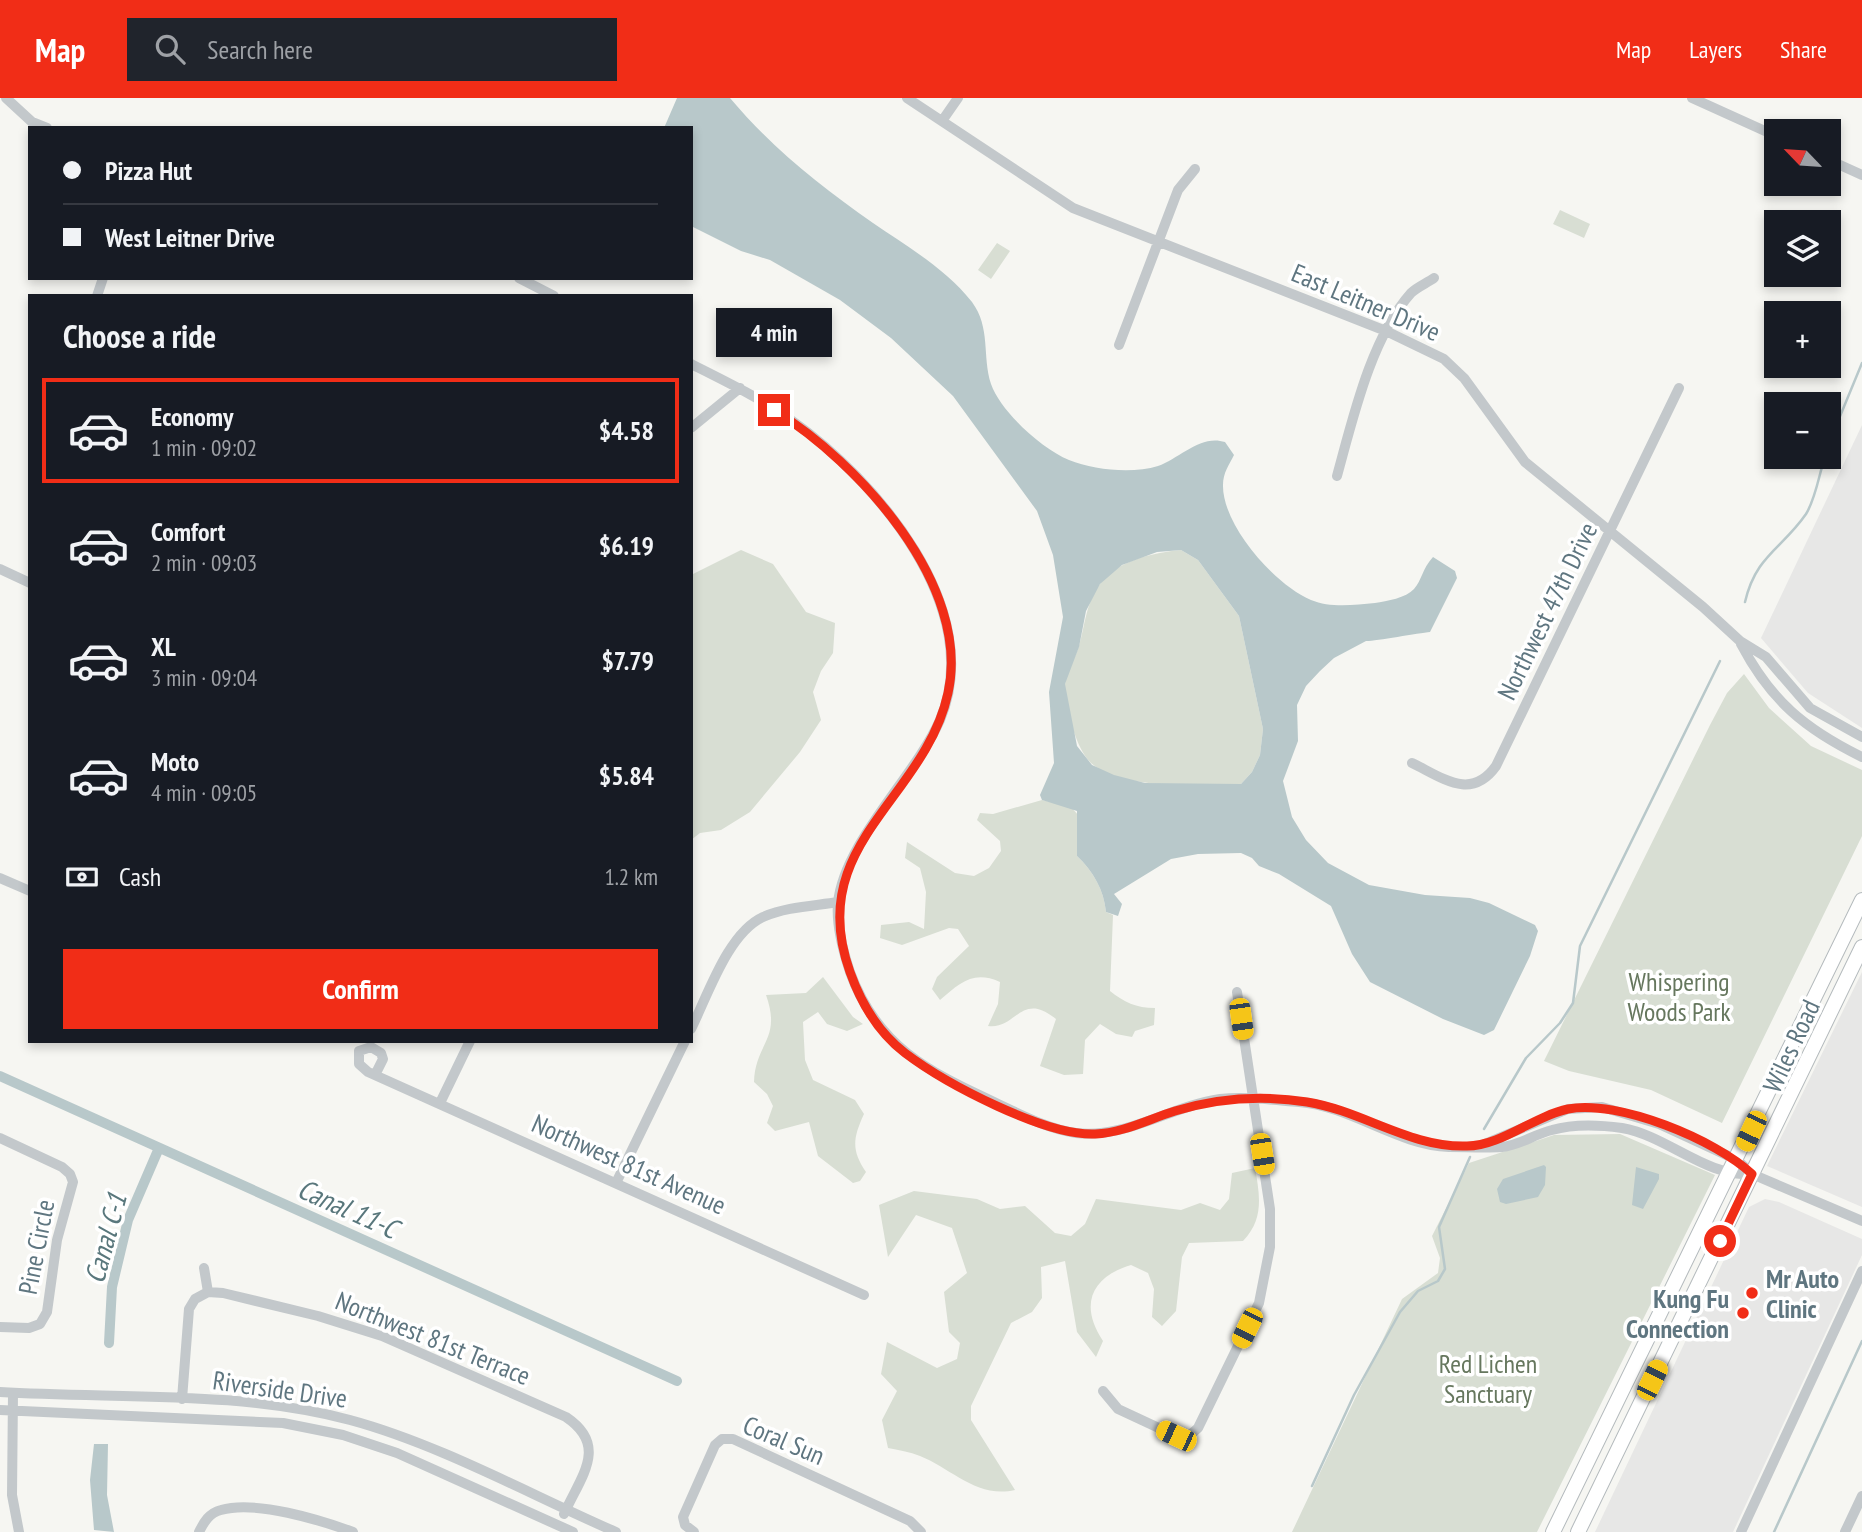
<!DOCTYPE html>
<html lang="en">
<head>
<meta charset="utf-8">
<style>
  body { margin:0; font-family:"PT Sans Narrow",sans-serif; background:#20242c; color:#f1f3f6; height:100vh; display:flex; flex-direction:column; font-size:26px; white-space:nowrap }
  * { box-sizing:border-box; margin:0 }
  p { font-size:23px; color:#9ea1a6 }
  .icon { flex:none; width:38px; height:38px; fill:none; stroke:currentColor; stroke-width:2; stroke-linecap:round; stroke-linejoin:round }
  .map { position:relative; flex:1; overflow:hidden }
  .side { position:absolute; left:28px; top:196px; width:665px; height:749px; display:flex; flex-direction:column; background:#171b24; border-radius:0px; box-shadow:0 4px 10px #0003 }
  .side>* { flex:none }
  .banner { position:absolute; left:28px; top:28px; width:665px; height:154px; border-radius:0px; box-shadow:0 4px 10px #0003; display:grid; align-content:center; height:154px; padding:0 35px; background:#171b24 }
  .needle { width:46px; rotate:295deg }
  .buttons { position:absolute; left:1764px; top:21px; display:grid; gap:14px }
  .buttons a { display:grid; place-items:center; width:77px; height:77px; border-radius:0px; background:#171b24; box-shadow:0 4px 10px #0003; font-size:35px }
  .end { position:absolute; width:32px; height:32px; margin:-16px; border:9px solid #f12d17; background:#fff; box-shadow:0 0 0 4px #fff }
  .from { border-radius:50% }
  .bubble { position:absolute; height:49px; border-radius:0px; background:#171b24; box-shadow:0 4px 10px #0003; font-size:23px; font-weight:700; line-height:49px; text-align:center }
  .car { position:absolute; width:21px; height:42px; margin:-21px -10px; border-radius:9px; box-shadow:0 0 5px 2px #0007; background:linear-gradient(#f5c518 24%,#345 0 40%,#f5c518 0 76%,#345 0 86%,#f5c518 0) }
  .banner b { display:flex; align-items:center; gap:24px; height:66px; font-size:26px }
  .banner b+b { border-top:2px solid #363941 }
  .banner i { width:18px; height:18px; background:#f1f3f6 }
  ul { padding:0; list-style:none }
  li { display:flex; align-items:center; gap:21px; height:105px; margin:0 14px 10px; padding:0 21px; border:4px solid transparent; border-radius:0px }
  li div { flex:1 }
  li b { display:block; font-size:26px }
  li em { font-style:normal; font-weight:700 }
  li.selected { border-color:#f12d17 }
  li>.icon { width:63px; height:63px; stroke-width:1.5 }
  h2 { padding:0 35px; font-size:32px; line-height:84px }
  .pay { display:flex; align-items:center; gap:18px; height:77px; padding:0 35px; font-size:26px }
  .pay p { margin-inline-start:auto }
  .action { display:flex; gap:14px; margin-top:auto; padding:14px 35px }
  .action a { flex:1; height:80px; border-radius:0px; background:#f12d17; color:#fff; font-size:28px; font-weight:700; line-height:80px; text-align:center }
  header { display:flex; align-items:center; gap:42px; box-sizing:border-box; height:98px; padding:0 35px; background:#f12d17; color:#fff }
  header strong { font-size:33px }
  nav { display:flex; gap:38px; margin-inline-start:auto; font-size:24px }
  .search { width:490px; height:63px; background:#20242c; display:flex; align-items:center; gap:18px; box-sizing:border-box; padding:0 24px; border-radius:0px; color:#9ea1a6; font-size:26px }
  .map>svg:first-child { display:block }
</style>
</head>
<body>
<header>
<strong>Map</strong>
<div class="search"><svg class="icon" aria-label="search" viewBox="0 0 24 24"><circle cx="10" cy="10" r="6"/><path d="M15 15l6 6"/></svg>Search here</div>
<nav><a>Map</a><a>Layers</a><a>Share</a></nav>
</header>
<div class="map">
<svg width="1862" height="1434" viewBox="0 0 1862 1434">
  <rect width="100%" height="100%" fill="#f6f6f2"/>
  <path fill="#e7e7e6" d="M1862 327V630L1808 595 1761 540Z
    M1862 874V1109L1767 1068Z
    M1765 1101 1779 1104 1862 1141V1157L1733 1434H1595L1749 1109Z"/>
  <path fill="#d8ded3" d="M1560 112 1590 126 1584 140 1553 126Z
    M997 145 1010 153 991 181 978 172Z
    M741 452 773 466 806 514 835 525 833 555 821 573 813 594 821 622 800 654 750 714 721 732 700 735 691 742V477Z
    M1181 452 1198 462 1239 518 1263 631 1260 657 1252 674 1241 686C1204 688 1120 692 1091 665 1076 651 1064 607 1065 586 1066 575 1074 562 1078 551 1085 530 1085 506 1100 486 1118 462 1152 455 1181 452Z
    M1744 576 1769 610 1811 648 1862 672V738L1722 1025 1651 992 1569 973 1544 963 1710 627 1727 595Z
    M1042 702 1071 709 1079 718 1077 758C1093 773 1104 792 1106 814L1113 817 1110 893C1124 904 1136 910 1155 910L1154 927 1135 933 1132 939 1116 936 1100 926 1085 942 1083 976 1064 977 1040 968 1056 921C1021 892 1016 932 988 928L998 906 1000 884C973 872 960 885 940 902L932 891 937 879 969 848 958 831 949 830 902 847 880 840 881 827 909 824 924 831 926 794 920 770 905 760 907 744 955 775 974 778 989 770 1001 753 1000 743 977 722 980 715 993 716Z
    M823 879 853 919 863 926 847 933 827 926 818 914 803 924 805 962 813 982 855 1002 864 1016C853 1040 851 1052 866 1074L860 1083 853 1085 818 1058 809 1024 775 1033 767 1025 773 1008 767 996 754 984C755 945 782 942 766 897L806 895Z
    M1620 1036 1715 1077 1537 1434H1292L1402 1201 1438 1175 1440 1160 1432 1138 1469 1065 1554 1037Z
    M1255 1070C1260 1098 1264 1121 1243 1143L1189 1145 1182 1159 1176 1213 1162 1228 1152 1219 1154 1191 1148 1175 1131 1167C1091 1179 1079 1207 1103 1243L1096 1259 1077 1234 1065 1163 1041 1169 1042 1200 1032 1214 1011 1225 971 1308V1322L1015 1392C977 1401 951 1370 920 1358 910 1354 898 1352 888 1350L882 1322 897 1293 881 1276 887 1244 937 1270 957 1261 960 1245 949 1234 944 1194 967 1175 952 1130 916 1117 888 1159 879 1107 914 1093 977 1101 1000 1111 1025 1108 1055 1135 1071 1138 1085 1126 1096 1101 1181 1112 1200 1105 1220 1112 1229 1101 1232 1075Z"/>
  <path fill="#b8c8ca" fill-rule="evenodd" d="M677 0H730C772 50 820 88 873 125 908 149 946 171 972 204 991 230 982 258 991 286 1001 314 1042 351 1069 362 1094 372 1132 376 1158 368 1180 360 1201 336 1225 344L1234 357C1229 367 1223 375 1223 387 1222 427 1275 487 1311 502 1330 510 1354 507 1375 505 1387 503 1406 500 1414 491 1422 482 1422 471 1433 459L1455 473 1457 480 1430 534C1419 535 1370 544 1366 543L1334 560 1320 573 1306 588 1297 607 1298 643 1283 683 1292 719 1306 742 1328 765 1369 787 1425 797 1470 800 1489 805 1535 827 1538 833 1530 858 1494 932 1484 937 1443 921 1370 884 1352 856 1331 808 1279 776 1259 768 1252 760 1241 755 1198 756 1171 761 1114 796 1122 806 1118 818 1106 814C1104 792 1093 773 1077 758V713L1042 702 1040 697 1054 665 1049 594 1063 519 1053 457 1037 413 953 298 891 240 840 202 770 162 741 153 691 128V30H664ZM1181 452 1198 462 1239 518 1263 631 1260 657 1252 674 1241 686 1145 685 1114 677 1092 667 1077 648 1065 586 1079 549 1086 513 1100 486 1122 467 1157 454Z
    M1544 1067 1546 1069 1545 1087 1538 1099 1506 1106 1500 1104 1497 1091 1503 1081Z
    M1636 1069 1659 1076V1081L1643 1111 1632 1107Z
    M94 1346H108L107 1397 114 1434 94 1432 90 1382Z"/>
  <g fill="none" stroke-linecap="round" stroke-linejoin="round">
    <path stroke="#b8c8ca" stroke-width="2.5" d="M1829 345 1862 265
      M1745 504C1756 457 1782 451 1806 416 1816 400 1819 376 1825 359
      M1484 1031 1526 960 1560 925 1573 905 1580 848 1720 563
      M1312 1388 1354 1297 1400 1214 1418 1193 1438 1183 1445 1171 1439 1129 1470 1059
      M1774 1434 1862 1243"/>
    <path stroke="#b8c8ca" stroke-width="10" d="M0 978 677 1283
      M109 1245 112 1189 128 1122 159 1050"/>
    <g stroke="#b4babd" stroke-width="16">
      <path id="major" d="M1553 1434 1862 802
        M1578 1434 1862 849"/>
    </g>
    <path stroke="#c3c8cb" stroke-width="10" d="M6 0 32 24 47 30
      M907 0 1073 110 1386 233 1444 261 1464 280 1525 364 1703 509 1740 543 1766 559 1810 610 1862 639
      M1692 0 1776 38
      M942 23 958 0
      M1829 62 1862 77
      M519 180 554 198
      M97 198 103 180
      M1119 247 1178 92 1195 71
      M691 266C725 283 760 300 791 322 876 382 987 511 940 622 915 679 844 744 838 805 836 827 843 853 850 874 877 948 927 973 994 1004 1020 1016 1047 1031 1076 1035 1126 1041 1171 1008 1220 1001 1245 998 1274 1002 1299 1004 1351 1008 1397 1047 1449 1049 1466 1049 1485 1050 1502 1049 1520 1047 1535 1036 1552 1032 1573 1026 1600 1027 1622 1030 1668 1038 1705 1079 1752 1076
      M691 330 740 290
      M1337 378C1353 320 1371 240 1411 195 1417 189 1427 185 1434 180
      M0 471 30 485
      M1741 546C1771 603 1805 631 1862 659
      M1412 665C1443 680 1471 703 1496 668L1679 290
      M0 780 30 793
      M691 931C708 897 728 835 763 819 786 809 813 808 838 804
      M376 975 383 961 381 955 371 949 359 953V966L368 974 864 1197
      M440 1005 470 943
      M0 1040 62 1069 70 1076 73 1084 57 1142 47 1214 40 1226 29 1230 0 1229
      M1482 1047 1568 1011 1602 1009 1659 1026 1737 1062 1752 1076 1862 1123
      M616 1085 685 943
      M208 1194 223 1195 318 1218 382 1238 566 1319C609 1348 581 1378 564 1416
      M1103 1293 1118 1311 1176 1338 1190 1337 1198 1330 1259 1205 1270 1149V1111L1237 894
      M0 1294C116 1301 238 1292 350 1322 439 1346 531 1397 616 1434
      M13 1295 12 1397 19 1434
      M182 1301 189 1211 195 1201 208 1194 204 1170
      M0 1312 283 1325 343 1337 397 1355 573 1434
      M199 1434C204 1424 209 1415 221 1412 256 1402 320 1422 353 1434
      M694 1434 685 1427 683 1419 715 1347 722 1341H733L910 1423 921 1434
      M1741 1434 1862 1173
      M1845 1434 1862 1398"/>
    <use href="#major" stroke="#fff" stroke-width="14"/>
  </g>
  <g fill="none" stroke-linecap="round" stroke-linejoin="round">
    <path stroke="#f12d17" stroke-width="9" d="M774 312C858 364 972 487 948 595 925 702 804 746 850 874 861 905 879 935 905 955 946 986 1045 1038 1095 1036 1123 1035 1149 1021 1175 1013 1218 1000 1263 997 1307 1004 1363 1013 1410 1050 1467 1048 1501 1048 1534 1018 1568 1011 1618 1001 1716 1042 1752 1076L1720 1143"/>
  </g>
  <g fill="#f12d17" stroke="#fff" stroke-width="2.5">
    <circle cx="1752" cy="1195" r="7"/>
    <circle cx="1743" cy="1215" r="7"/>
  </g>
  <g text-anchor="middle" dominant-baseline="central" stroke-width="7" stroke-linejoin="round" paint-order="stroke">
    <g font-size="26" fill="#5f7680" stroke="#fff">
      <text transform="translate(1366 204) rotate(23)">East Leitner Drive</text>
      <text transform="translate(1547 513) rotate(-64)">Northwest 47th Drive</text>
      <text transform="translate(1791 948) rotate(-65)">Wiles Road</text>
      <text transform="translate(629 1066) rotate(24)">Northwest 81st Avenue</text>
      <text transform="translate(36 1149) rotate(-79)">Pine Circle</text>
      <text transform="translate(433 1240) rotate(22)">Northwest 81st Terrace</text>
      <text transform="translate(280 1291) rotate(8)">Riverside Drive</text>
      <text transform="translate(784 1342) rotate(23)">Coral Sun</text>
    </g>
    <g font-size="26" fill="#66775e" stroke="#fff">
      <text x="1679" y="883">Whispering<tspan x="1679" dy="30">Woods Park</tspan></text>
      <text x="1488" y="1265">Red Lichen<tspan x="1488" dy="30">Sanctuary</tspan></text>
    </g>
    <g font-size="26" font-weight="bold" fill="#5f7680" stroke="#fff" text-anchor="start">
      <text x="1766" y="1180">Mr Auto<tspan x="1766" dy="30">Clinic</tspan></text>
      <text x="1729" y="1200" text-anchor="end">Kung Fu<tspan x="1729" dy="30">Connection</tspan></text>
    </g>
    <g font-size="28" font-style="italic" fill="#59777c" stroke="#fff">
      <text transform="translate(348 1110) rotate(24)">Canal 11-C</text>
      <text transform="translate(105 1140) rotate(-75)">Canal C-1</text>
    </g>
  </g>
</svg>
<div class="buttons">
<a><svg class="needle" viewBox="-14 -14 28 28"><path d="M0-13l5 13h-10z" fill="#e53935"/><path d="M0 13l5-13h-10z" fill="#9ea1a6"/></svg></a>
<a><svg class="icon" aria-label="layers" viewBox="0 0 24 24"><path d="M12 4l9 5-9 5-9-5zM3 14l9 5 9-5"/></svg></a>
<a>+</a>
<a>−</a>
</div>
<i class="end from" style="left:1720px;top:1143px"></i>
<i class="end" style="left:774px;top:312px"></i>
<div class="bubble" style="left:716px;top:210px;width:116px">4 min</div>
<i class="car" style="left:1241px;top:921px;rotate:172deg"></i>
<i class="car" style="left:1751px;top:1033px;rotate:205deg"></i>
<i class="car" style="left:1262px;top:1056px;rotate:171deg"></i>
<i class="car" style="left:1247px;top:1230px;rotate:206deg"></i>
<i class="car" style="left:1652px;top:1282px;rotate:26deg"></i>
<i class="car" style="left:1176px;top:1338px;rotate:295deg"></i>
<div class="banner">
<b><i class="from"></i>Pizza Hut</b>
<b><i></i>West Leitner Drive</b>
</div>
<section class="side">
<h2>Choose a ride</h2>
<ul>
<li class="selected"><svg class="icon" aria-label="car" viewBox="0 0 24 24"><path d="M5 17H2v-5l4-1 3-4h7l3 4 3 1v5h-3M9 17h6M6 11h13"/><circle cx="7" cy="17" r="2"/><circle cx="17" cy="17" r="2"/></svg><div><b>Economy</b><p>1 min · 09:02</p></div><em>$4.58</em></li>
<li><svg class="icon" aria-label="car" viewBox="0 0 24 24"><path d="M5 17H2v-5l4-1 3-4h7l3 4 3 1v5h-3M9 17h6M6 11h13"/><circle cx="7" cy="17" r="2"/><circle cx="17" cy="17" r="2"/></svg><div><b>Comfort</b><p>2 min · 09:03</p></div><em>$6.19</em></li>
<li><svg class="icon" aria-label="car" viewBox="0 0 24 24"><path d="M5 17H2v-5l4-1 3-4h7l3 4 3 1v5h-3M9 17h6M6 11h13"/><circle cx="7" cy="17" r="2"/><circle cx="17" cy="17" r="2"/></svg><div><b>XL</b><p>3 min · 09:04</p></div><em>$7.79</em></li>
<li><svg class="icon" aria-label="car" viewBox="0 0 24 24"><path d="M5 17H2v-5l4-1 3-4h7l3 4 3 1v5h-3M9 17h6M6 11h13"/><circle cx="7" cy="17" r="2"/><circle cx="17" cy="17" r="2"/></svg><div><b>Moto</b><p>4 min · 09:05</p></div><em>$5.84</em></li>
</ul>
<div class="pay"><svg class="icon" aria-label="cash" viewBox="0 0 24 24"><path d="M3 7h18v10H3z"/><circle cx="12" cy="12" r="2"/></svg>Cash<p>1.2 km</p></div>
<div class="action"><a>Confirm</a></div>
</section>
</div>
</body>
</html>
